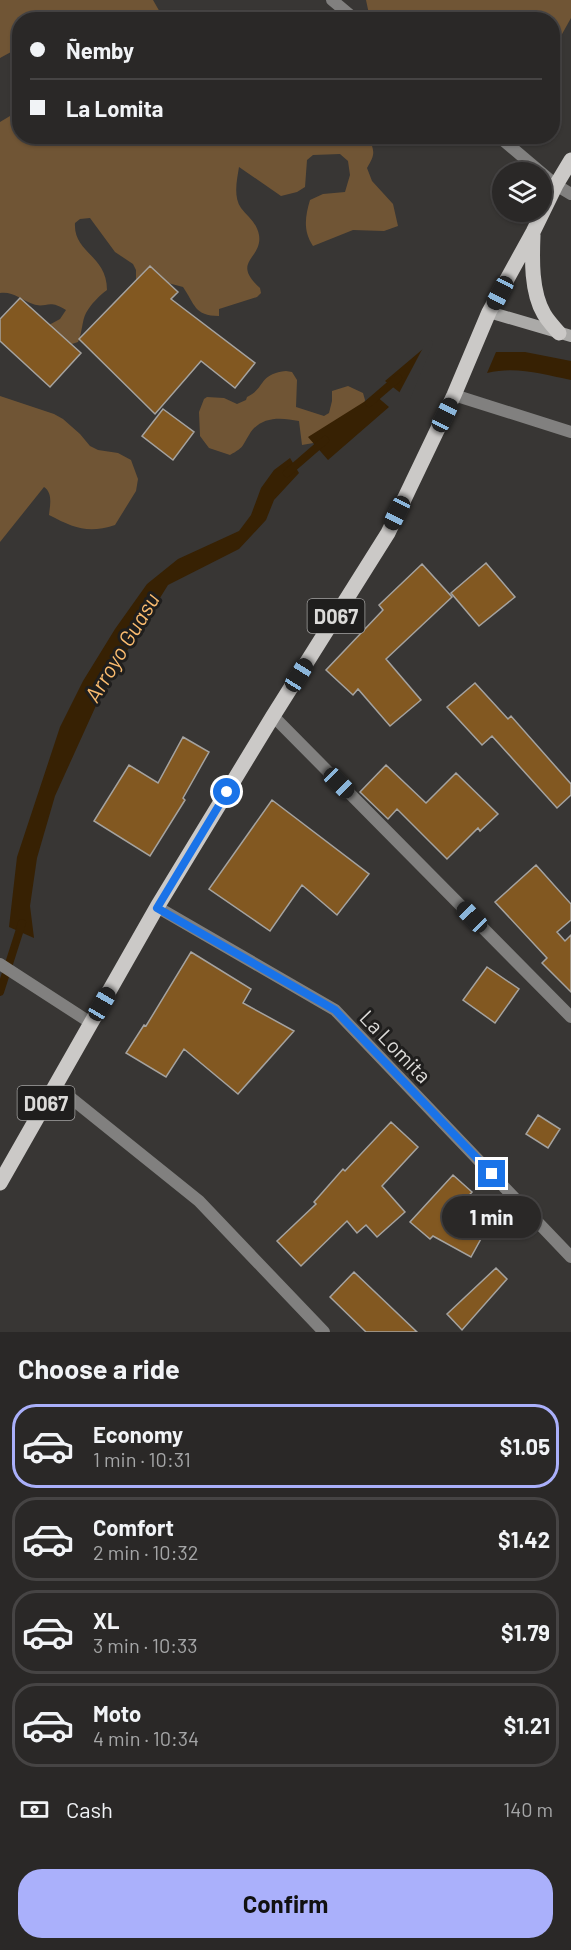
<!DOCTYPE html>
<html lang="en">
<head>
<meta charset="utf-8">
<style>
  body { margin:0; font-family:Barlow,sans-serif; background:#32302f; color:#f1f3f6; height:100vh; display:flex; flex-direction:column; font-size:22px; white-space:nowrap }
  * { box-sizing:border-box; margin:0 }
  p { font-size:20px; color:#a5a6a7 }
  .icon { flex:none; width:33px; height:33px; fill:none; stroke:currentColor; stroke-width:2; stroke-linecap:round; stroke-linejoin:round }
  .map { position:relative; height:1332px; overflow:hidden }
  .drawer { display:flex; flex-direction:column; background:#2a2827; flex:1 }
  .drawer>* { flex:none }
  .hud { position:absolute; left:12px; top:12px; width:548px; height:132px; border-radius:24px; box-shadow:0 2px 4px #0004,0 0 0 2px #464444; display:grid; align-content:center; height:132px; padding:0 18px; background:#2a2827 }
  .buttons { position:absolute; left:492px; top:162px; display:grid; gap:12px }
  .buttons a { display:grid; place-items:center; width:60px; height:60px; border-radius:50%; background:#2a2827; box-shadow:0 2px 4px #0004,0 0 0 2px #464444; font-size:30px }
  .end { position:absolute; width:27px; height:27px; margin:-14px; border:8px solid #1a73e8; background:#fff; box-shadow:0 0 0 3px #fff }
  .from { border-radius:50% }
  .bubble { position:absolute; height:42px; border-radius:21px; background:#2a2827; box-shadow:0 2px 4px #0004,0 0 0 2px #464444; font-size:20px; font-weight:700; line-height:42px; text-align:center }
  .car { position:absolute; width:18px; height:36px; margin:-18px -9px; border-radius:8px; box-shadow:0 0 4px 2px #0007; background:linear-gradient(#222 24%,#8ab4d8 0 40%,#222 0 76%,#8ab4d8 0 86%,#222 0) }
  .hud b { display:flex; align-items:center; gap:21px; height:57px; font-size:22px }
  .hud b+b { border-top:2px solid #464444 }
  .hud i { width:15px; height:15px; background:#f1f3f6 }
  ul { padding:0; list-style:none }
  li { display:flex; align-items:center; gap:18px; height:84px; margin:0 12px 9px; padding:0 6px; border:3px solid #464444; border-radius:24px }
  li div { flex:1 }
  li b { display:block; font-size:22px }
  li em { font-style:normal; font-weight:700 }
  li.current { border-color:#aab0fb }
  li>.icon { width:54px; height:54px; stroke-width:1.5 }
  h2 { padding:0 18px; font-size:27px; line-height:72px }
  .pay { display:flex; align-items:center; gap:15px; height:66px; padding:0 18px; font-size:22px }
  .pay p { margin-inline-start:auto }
  .primary-button { display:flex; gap:12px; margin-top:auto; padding:12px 18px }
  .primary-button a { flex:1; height:69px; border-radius:24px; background:#aab0fb; color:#111; font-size:24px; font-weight:700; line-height:69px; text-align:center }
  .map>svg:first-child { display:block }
</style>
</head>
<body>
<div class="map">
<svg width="571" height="1332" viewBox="0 0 571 1332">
  <rect width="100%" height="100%" fill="#383634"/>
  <path fill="#705535" d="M0 0H153L161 14 155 20H20L19 51 11 52 0 58Z
    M366 0H571V18L552 52V20L370 19Z
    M14 111 19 112 20 136 369 137C374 152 376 153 367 168L372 181 393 204 398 226 384 231 353 230 313 246C303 231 305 217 310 200L323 194 345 192 350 175 348 161 340 154 313 155 307 160 305 187 297 192 281 196 239 167C237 180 233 196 241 208 248 217 257 223 259 235 263 259 230 261 260 288L261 293 257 297 219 309V316C194 316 195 304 183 287L168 283 136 281V270L133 264 115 252 90 218 80 219 75 223C73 253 107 255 107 290 99 296 91 304 86 313 82 320 82 334 78 342L50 351 49 325 60 319 66 310C48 298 46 309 33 304 21 300 13 291 0 293V122L10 116Z
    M286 371 292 372 297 380 296 407 324 416 329 413 332 401V391L348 386 363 393 365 400 361 420 319 442 302 445 299 421C280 417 260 416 249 435 241 448 244 447 230 455L209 448 200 436 199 412 204 399 207 397 224 398 237 404 246 400 247 397C266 388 258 374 286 371Z
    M0 396 54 414 63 419 80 434 90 446 98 450 118 453 131 460 138 479 136 491 115 525C88 534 74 528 49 515 50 505 53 493 44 487L0 542Z"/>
  <path fill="#372103" d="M430 343 407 398 385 381Z
    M496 352H525L571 361V380C542 374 516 366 487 373Z
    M375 395 389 407 328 460 308 437Z
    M290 458 299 473 274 500 266 520 239 549 168 585 104 688 55 796 37 858 30 906 34 938 9 927 17 857 60 727 83 681 115 629 147 584 178 559 239 531 251 515 261 488 274 470Z"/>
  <path fill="#383634" d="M429 340 432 341 433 344 410 399 406 401 398 395 425 344Z"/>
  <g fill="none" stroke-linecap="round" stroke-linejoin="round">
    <path stroke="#372103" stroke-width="8" d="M369 403 398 378
      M287 473 325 440
      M0 992 22 923"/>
  </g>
  <path fill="#825821" stroke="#a5a3a0" stroke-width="1.5" d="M150 266 178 292 171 299 255 363 235 388 201 361 155 414 79 339Z
    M20 298 81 353 50 387 0 341V319Z
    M163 409 194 432 173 460 142 436Z
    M486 563 515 597 479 626 451 593Z
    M422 564 452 597 386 659 421 700 390 726 358 689 353 695 326 670 383 610 379 605Z
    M475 683 508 719 511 716 571 784V795L557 808 492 736 482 745 447 707Z
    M183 737 209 752 183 798 185 800 150 856 94 821 129 765 158 783Z
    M386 765 426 803 456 773 498 814 480 831 478 828 447 859 397 809 388 819 360 792Z
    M272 800 369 874 337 915 302 885 270 931 209 889Z
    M536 865 571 904V920L557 932 565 941 571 935V992L542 963 547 958 495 902Z
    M191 952 251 989 243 1003 294 1031 238 1094 184 1049 166 1077 126 1053 144 1025 146 1026Z
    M487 967 519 989 495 1023 463 1000Z
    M538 1115 560 1129 548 1148 526 1134Z
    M391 1122 418 1147 382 1186 405 1212 377 1237 366 1225 357 1233 347 1221 301 1266 277 1241 316 1204 314 1202 343 1169 345 1171Z
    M453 1175 472 1192 456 1210 488 1226 471 1257 433 1236 430 1239 410 1222Z
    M496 1268 507 1279 462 1330 447 1314Z
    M354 1272 417 1332H366L330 1297Z"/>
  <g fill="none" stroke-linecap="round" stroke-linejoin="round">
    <path stroke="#81807f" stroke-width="12" d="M556 185 571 194
      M454 395 571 432"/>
    <path stroke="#81807f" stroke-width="12" d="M332 0 356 20
      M498 136 556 185
      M273 716 571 1017
      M56 1086 199 1201 324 1332"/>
    <path stroke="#81807f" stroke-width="12" d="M157 907 335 1010 571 1257
      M0 964 91 1023"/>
    <path stroke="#abaaa8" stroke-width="12" d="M489 312 571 336"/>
    <path stroke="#cbc9c7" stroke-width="15" d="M533 235C532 259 531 292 544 314 548 321 554 327 559 333
      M0 1183 157 907 273 716 388 533 454 395 489 312 533 232 556 185 571 160"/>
  </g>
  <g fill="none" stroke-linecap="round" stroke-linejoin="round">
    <path stroke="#1a73e8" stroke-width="8" d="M227 792 157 908 335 1010 492 1174"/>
  </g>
  <g text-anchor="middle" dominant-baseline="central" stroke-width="6" stroke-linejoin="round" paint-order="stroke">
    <g fill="#1f1e1d" stroke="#a3a2a1" stroke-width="1.5">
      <rect x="307.5" y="599" width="57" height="34" rx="4.5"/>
      <rect x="17.5" y="1086" width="57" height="34" rx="4.5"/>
    </g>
    <g font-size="20" font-weight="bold" fill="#dcdbd9">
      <text x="336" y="616">D067</text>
      <text x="46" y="1103">D067</text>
    </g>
    <g font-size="21" fill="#dcdbd9" stroke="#1f1e1d">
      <text transform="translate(396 1046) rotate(46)">La Lomita</text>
    </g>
    <g font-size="22" font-style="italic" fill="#fbbc6f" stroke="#1f1e1d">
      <text transform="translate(121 647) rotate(-59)">Arroyo Guasu</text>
    </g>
  </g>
</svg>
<div class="buttons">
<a><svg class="icon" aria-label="layers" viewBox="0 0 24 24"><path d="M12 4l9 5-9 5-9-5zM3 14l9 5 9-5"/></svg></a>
</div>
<i class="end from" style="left:227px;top:792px"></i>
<i class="end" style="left:492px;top:1174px"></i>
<div class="bubble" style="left:442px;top:1196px;width:99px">1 min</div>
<i class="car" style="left:500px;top:293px;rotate:208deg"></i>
<i class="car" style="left:445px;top:415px;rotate:26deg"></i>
<i class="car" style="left:397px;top:513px;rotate:206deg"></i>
<i class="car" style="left:299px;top:675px;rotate:32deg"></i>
<i class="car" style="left:339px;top:783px;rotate:135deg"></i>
<i class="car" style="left:472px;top:917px;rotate:316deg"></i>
<i class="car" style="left:102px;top:1004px;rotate:30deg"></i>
<div class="hud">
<b><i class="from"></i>Ñemby</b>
<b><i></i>La Lomita</b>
</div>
</div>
<section class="drawer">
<h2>Choose a ride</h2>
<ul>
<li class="current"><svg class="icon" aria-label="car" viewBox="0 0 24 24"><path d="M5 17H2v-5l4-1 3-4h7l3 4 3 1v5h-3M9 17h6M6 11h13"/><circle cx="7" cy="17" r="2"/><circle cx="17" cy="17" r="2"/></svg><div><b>Economy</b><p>1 min · 10:31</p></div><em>$1.05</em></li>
<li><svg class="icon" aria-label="car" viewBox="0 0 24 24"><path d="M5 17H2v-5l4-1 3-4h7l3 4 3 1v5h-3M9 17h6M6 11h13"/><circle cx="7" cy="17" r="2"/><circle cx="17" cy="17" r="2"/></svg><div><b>Comfort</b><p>2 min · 10:32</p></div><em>$1.42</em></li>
<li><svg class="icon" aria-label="car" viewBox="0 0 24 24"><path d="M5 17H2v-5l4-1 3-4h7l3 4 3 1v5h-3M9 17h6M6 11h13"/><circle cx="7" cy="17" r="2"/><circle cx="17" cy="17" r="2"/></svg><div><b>XL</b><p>3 min · 10:33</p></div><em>$1.79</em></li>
<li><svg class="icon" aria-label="car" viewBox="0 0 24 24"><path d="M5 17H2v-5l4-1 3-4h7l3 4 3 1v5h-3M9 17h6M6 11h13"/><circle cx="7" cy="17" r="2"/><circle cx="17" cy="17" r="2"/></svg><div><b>Moto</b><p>4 min · 10:34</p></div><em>$1.21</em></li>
</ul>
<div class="pay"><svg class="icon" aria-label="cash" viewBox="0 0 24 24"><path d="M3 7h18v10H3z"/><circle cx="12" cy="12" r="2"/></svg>Cash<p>140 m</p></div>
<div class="primary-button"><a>Confirm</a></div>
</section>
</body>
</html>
